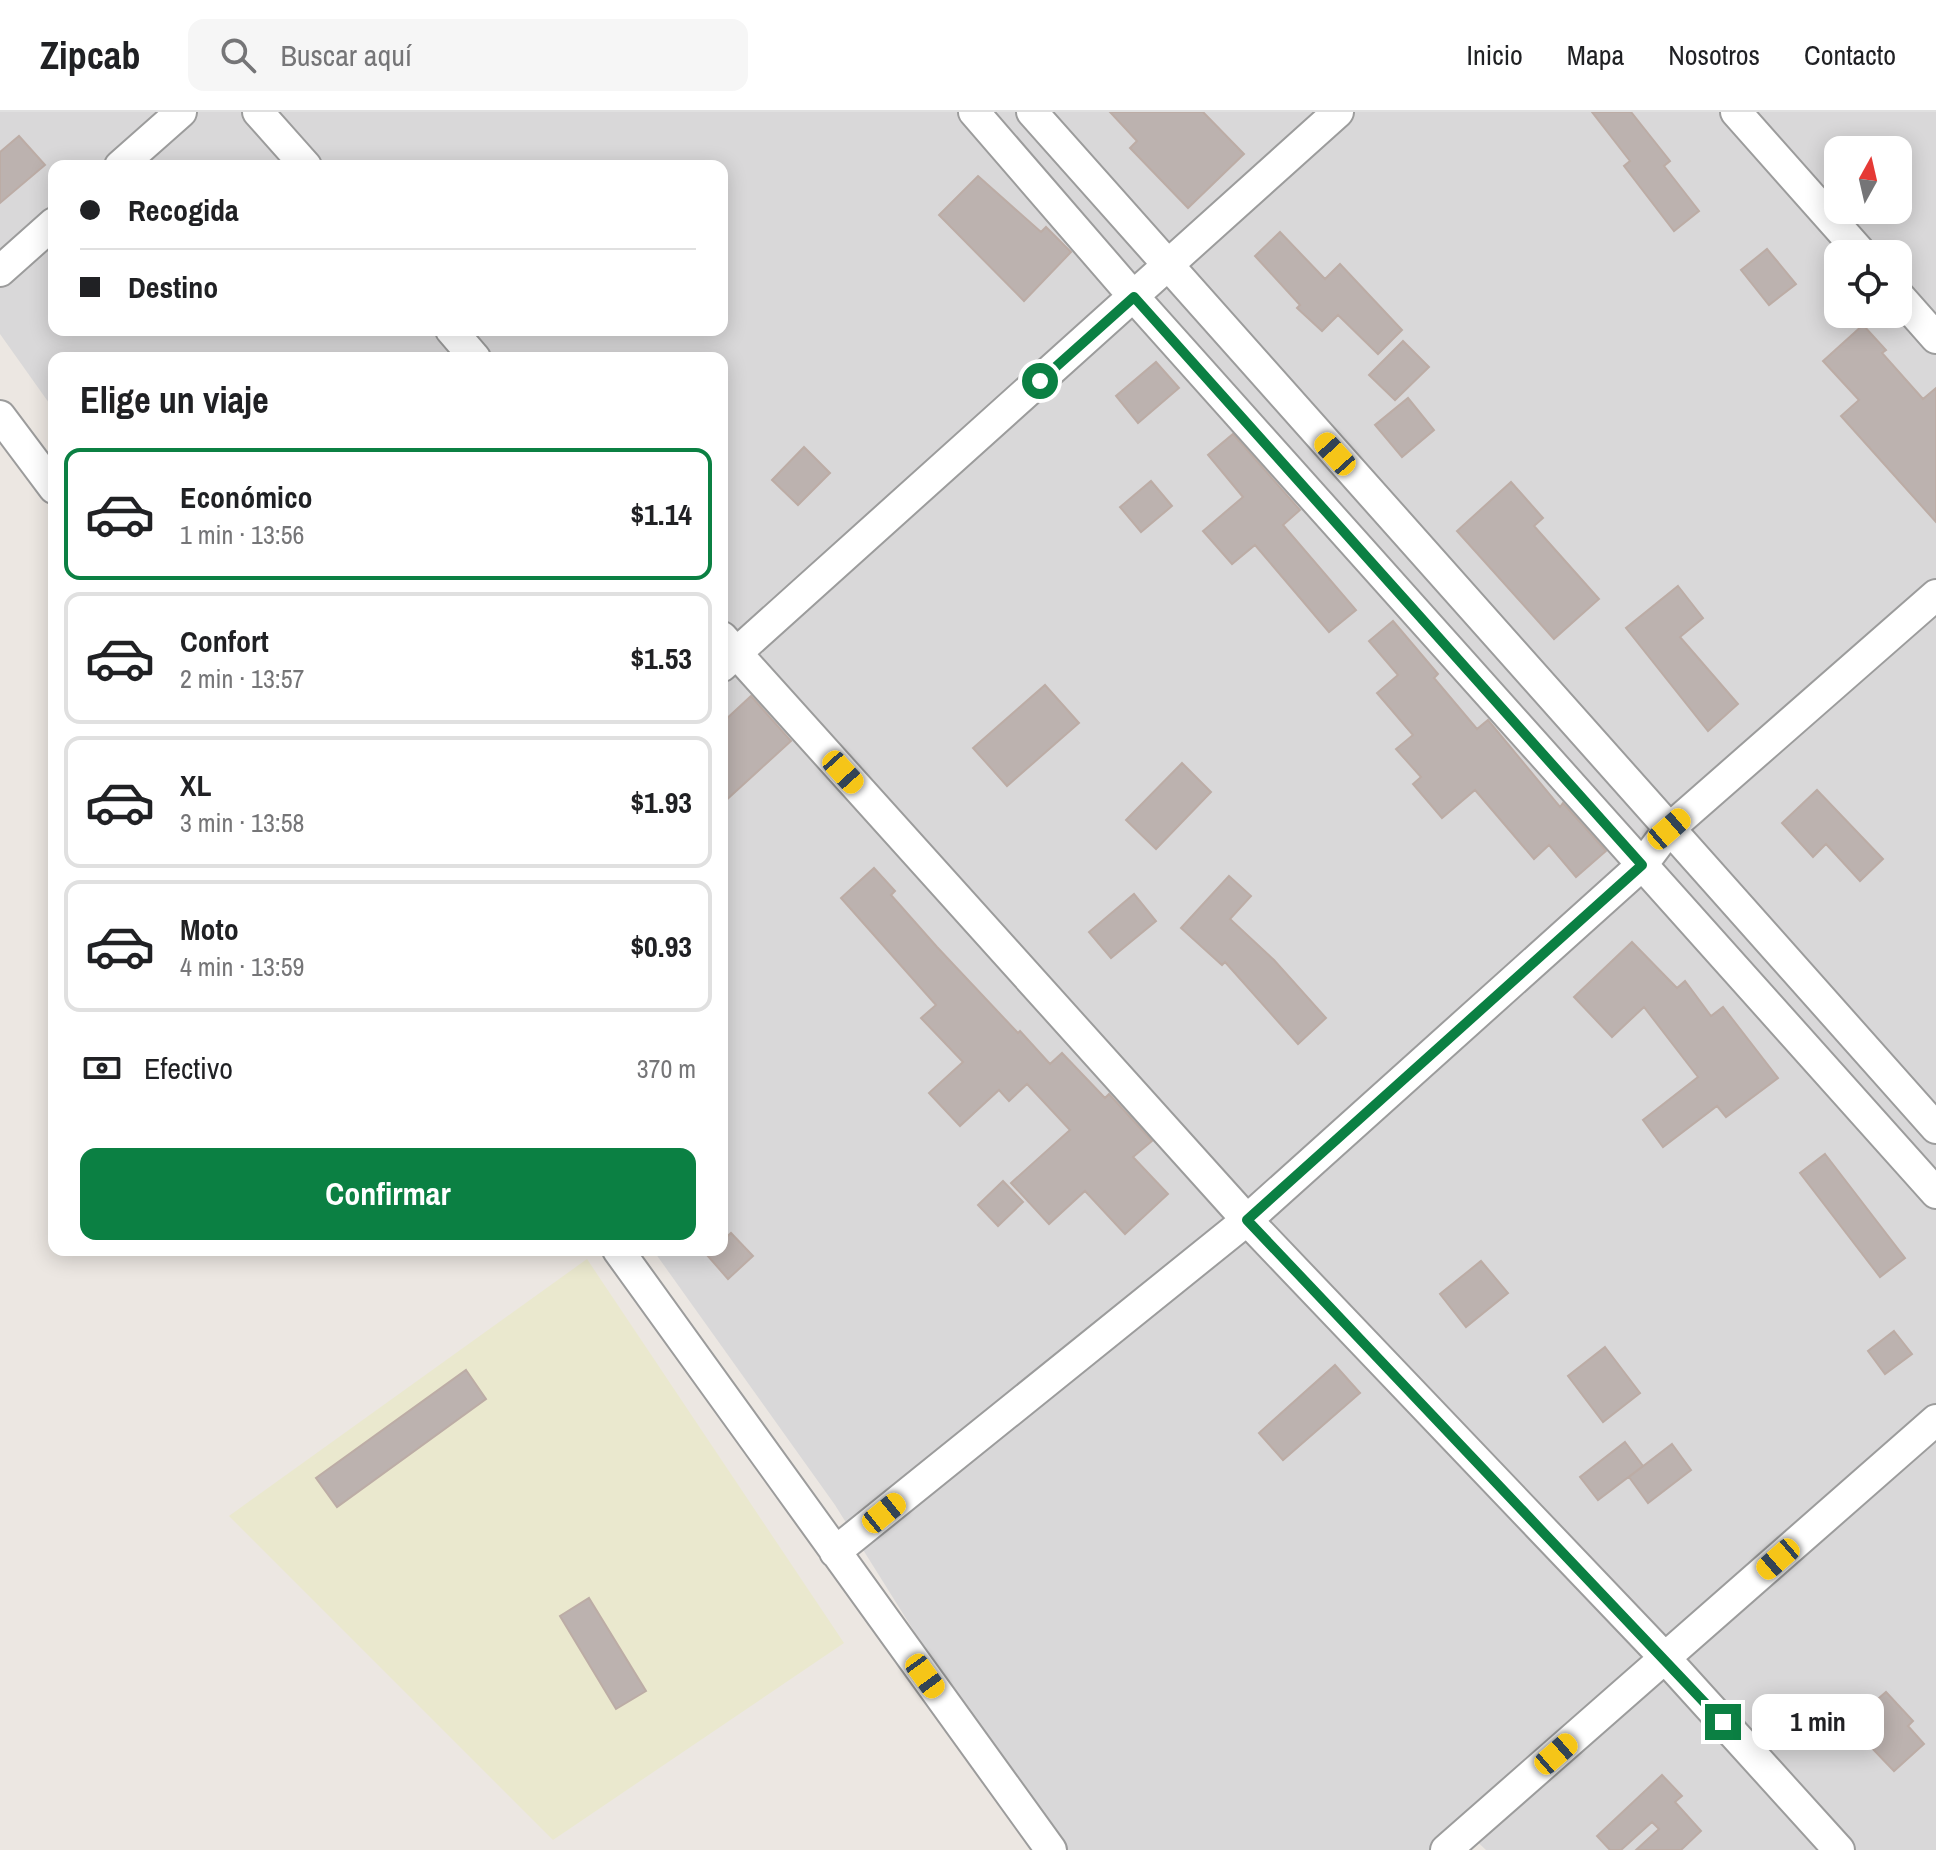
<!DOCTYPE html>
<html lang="es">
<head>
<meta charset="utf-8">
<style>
  body { margin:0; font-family:"Archivo Narrow",sans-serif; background:#f6f6f6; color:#202124; height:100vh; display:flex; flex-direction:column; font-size:30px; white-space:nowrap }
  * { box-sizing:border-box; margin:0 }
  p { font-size:26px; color:#757577 }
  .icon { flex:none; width:44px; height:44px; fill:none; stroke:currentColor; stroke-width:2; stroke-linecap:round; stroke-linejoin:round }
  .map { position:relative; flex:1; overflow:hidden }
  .sheet { position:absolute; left:48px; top:240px; width:680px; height:904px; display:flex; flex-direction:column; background:#fff; border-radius:16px; box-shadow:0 4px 20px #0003 }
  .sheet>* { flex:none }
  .top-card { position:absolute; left:48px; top:48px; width:680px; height:176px; border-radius:16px; box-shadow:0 4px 20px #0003; display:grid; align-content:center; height:176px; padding:0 32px; background:#fff }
  .needle { width:52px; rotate:8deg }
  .controls { position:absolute; left:1824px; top:24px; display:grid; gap:16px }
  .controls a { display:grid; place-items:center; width:88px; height:88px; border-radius:16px; background:#fff; box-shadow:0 4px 20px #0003; font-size:40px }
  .end { position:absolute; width:36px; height:36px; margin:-18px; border:10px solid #0b8043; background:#fff; box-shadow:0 0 0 4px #fff }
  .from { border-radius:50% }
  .bubble { position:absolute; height:56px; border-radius:16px; background:#fff; box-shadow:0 4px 20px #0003; font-size:26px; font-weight:800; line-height:56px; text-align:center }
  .car { position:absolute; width:24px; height:48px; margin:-24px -12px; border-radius:10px; box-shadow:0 0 6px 2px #0007; background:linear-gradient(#f5c518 24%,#345 0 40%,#f5c518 0 76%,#345 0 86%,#f5c518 0) }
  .top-card b { display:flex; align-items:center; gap:28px; height:76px; font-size:30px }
  .top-card b+b { border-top:2px solid #e0e0e0 }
  .top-card i { width:20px; height:20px; background:#202124 }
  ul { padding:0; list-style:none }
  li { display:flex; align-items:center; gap:24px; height:132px; margin:0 16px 12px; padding:0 16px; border:4px solid #e0e0e0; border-radius:16px }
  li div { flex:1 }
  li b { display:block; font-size:30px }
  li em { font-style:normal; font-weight:800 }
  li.selected { border-color:#0b8043 }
  li>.icon { width:72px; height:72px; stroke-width:1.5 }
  h2 { padding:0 32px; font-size:36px; line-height:96px }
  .pay { display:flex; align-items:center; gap:20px; height:88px; padding:0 32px; font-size:30px }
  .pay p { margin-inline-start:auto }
  .primary-button { display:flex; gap:16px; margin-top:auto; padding:16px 32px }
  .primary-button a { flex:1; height:92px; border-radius:16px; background:#0b8043; color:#fff; font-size:32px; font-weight:800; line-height:92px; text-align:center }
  header { display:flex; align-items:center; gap:48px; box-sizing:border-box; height:112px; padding:0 40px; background:#fff; border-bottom:2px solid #e0e0e0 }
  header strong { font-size:38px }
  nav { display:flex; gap:44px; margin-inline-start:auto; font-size:28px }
  .search { width:560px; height:72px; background:#f6f6f6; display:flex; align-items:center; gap:20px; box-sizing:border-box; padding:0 28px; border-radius:16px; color:#757577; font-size:30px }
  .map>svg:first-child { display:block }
</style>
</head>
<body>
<header>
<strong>Zipcab</strong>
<div class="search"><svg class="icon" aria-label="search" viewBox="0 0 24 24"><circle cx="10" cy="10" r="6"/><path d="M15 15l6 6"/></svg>Buscar aquí</div>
<nav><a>Inicio</a><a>Mapa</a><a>Nosotros</a><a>Contacto</a></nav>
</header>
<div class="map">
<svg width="1936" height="1738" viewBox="0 0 1936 1738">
  <rect width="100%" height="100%" fill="#ece7e2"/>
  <path fill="#d9d8d9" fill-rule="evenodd" d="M0 0H1936V1738H1486L1466 1719 1440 1738H1051L835 1393 653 1138H722V246H54V298L0 222ZM1838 38H1898V98H1838ZM54 54H722V218H54ZM1838 142H1898V202H1838Z"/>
  <path fill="#eae8ce" d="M587 1147 844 1531 553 1728 229 1404Z"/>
  <path fill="#bcb2af" stroke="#bcaca5" stroke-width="2" d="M1110 0H1203L1244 42 1188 96 1130 36 1137 29Z
    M1592 0H1631L1670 49 1664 54 1699 99 1674 119 1624 54 1630 49Z
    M19 24 45 53 0 91V40Z
    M978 64 1041 120 1046 115 1071 140 1024 189 939 103Z
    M1280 120 1325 167 1340 152 1402 218 1378 242 1338 203 1322 219 1297 196 1300 193 1255 144Z
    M1767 137 1796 172 1769 193 1741 158Z
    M1863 213 1886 238 1882 241 1923 287 1936 276V410L1841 304 1859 288 1823 249Z
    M1403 229 1429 255 1395 288 1369 263Z
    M1156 250 1179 276 1138 311 1116 284Z
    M1408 286 1434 318 1402 345 1375 313Z
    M1233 322 1300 398 1283 413 1356 498 1329 520 1255 433 1232 452 1203 419 1243 385 1208 343Z
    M804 335 830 361 798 393 772 368Z
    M1151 369 1172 394 1141 420 1120 395Z
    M1511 370 1543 406 1534 414 1599 487 1554 527 1457 419Z
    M1678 474 1703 506 1680 525 1738 592 1708 619 1626 516Z
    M1393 509 1438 562 1434 566 1477 617 1488 608 1560 695 1563 691 1606 739 1576 765 1549 733 1534 747 1475 678 1442 706 1413 672 1421 665 1396 637 1413 623 1377 581 1398 563 1369 529Z
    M1045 573 1079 611 1007 674 973 636Z
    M751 584 791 629 722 692V611Z
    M1182 651 1211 680 1156 737 1126 708Z
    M1817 678 1883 747 1860 769 1826 732 1813 745 1782 711Z
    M874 756 895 779 891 783 937 835 1018 921 1020 919 1050 952 1062 941 1105 986 1109 982 1152 1029 1133 1045 1168 1082 1125 1122 1085 1079 1049 1112 1011 1071 1070 1018 1027 972 1009 989 999 978 960 1014 929 981 963 950 921 906 936 893 841 786Z
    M1229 764 1251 784 1230 807 1274 848 1326 906 1298 932 1225 850 1222 853 1181 816Z
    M1134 782 1156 809 1111 846 1089 820Z
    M1632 830 1677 876 1685 869 1711 904 1723 895 1778 966 1726 1005 1717 994 1663 1035 1643 1008 1698 965 1644 895 1612 925 1574 885Z
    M1825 1042 1905 1146 1880 1165 1800 1061Z
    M1003 1069 1023 1090 998 1114 978 1093Z
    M731 1121 753 1144 728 1167 707 1143 712 1138H722V1129Z
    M1481 1149 1508 1181 1466 1215 1440 1182Z
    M1894 1219 1912 1242 1885 1262 1868 1239Z
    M1605 1235 1640 1281 1603 1310 1568 1264Z
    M1335 1253 1360 1281 1283 1348 1259 1321Z
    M466 1258 486 1287 337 1395 316 1366Z
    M1625 1330 1643 1354 1598 1388 1580 1365Z
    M1672 1332 1691 1358 1648 1391 1629 1365Z
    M589 1486 646 1579 616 1597 560 1504Z
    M1886 1580 1913 1609 1908 1614 1924 1632 1894 1659 1849 1612Z
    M1662 1663 1682 1684 1675 1690 1701 1719 1681 1738H1636L1659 1717 1652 1710 1621 1738H1610L1597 1724Z"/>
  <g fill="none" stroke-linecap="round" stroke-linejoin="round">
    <g stroke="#9c9c9c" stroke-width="34">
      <path id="minor" d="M258 0 306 54
        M974 0 1134 185 1936 1081
        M1032 0 1936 1016
        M1736 0 1862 142
        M120 54 181 0
        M0 159 54 111
        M1898 183 1936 226
        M451 218 475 246
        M0 304 54 376
        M722 525 1247 1108 1665 1546 1839 1738
        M722 554 1338 0
        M618 1138 1051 1738
        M835 1440 1247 1108 1642 753 1669 717 1936 483
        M1446 1738 1936 1308"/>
    </g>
    <use href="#minor" stroke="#fff" stroke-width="30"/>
  </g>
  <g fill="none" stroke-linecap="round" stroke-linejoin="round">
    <path stroke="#0b8043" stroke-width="10" d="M1040 269 1134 185 1642 753 1247 1108 1723 1610"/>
  </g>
</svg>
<div class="controls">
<a><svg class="needle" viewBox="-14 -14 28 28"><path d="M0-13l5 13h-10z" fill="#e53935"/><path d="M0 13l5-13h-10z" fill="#757577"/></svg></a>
<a><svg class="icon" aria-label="locate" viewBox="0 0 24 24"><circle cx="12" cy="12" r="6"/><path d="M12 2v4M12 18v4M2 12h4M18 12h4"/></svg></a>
</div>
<i class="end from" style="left:1040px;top:269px"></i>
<i class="end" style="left:1723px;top:1610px"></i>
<div class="bubble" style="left:1752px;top:1582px;width:132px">1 min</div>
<i class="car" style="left:1335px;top:342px;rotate:318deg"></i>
<i class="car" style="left:843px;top:660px;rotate:138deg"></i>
<i class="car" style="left:1669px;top:717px;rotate:49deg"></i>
<i class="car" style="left:884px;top:1401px;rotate:51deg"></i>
<i class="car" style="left:1778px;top:1447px;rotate:229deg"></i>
<i class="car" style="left:925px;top:1564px;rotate:144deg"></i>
<i class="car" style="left:1556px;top:1642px;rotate:49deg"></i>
<div class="top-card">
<b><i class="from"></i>Recogida</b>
<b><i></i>Destino</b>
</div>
<section class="sheet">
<h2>Elige un viaje</h2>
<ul>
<li class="selected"><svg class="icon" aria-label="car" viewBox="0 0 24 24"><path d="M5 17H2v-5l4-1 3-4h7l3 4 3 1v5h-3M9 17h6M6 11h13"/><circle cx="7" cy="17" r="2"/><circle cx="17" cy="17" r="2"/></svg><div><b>Económico</b><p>1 min · 13:56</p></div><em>$1.14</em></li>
<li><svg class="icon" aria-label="car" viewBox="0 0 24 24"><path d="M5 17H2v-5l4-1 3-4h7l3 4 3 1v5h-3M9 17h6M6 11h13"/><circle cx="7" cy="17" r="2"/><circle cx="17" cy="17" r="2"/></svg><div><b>Confort</b><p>2 min · 13:57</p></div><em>$1.53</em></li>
<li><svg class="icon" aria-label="car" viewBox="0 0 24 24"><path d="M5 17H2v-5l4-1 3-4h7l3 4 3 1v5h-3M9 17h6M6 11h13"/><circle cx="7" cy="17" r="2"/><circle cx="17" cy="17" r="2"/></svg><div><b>XL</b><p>3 min · 13:58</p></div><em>$1.93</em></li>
<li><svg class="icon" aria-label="car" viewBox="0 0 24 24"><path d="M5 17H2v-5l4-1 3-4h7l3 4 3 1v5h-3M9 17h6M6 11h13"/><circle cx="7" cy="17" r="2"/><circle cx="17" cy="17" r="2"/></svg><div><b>Moto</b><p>4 min · 13:59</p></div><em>$0.93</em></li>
</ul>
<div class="pay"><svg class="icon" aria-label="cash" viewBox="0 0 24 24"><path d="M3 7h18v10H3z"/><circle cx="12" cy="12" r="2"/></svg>Efectivo<p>370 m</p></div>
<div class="primary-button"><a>Confirmar</a></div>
</section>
</div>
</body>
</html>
